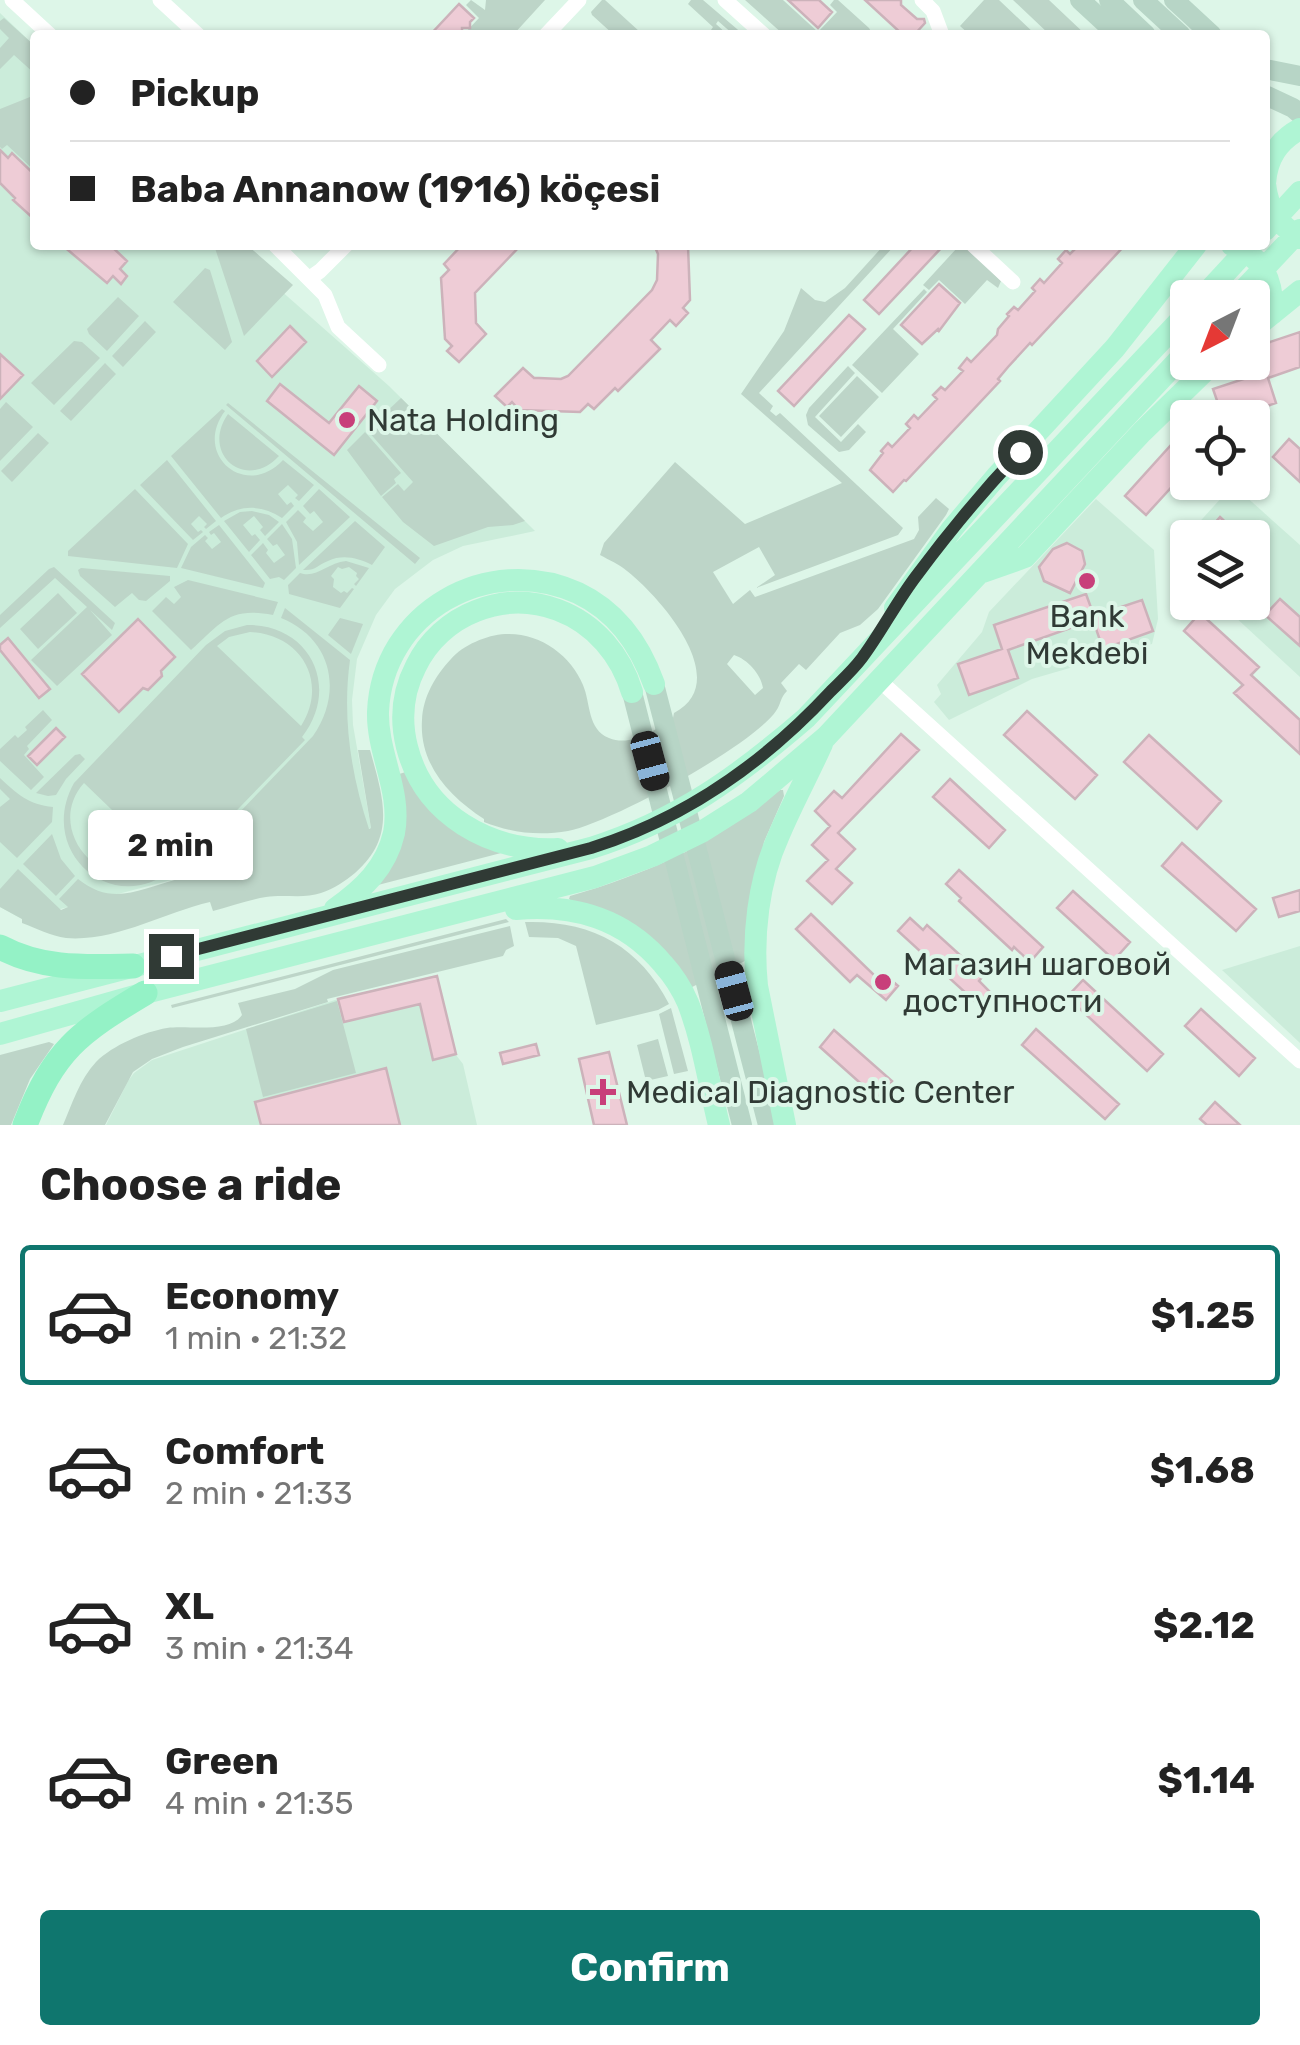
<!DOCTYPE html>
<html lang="en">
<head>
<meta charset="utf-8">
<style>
  body { margin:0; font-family:Rubik,sans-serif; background:#f2f2f2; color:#222; height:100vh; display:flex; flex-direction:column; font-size:38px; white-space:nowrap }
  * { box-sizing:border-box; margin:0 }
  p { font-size:32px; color:#767676 }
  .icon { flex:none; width:55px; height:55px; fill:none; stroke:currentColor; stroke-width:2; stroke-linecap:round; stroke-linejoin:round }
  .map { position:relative; height:1125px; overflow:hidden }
  .side { display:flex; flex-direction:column; background:#fff; flex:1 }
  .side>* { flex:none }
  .guide { position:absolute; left:30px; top:30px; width:1240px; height:220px; border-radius:10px; box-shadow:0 2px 8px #0004; display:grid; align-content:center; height:220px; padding:0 40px; background:#fff }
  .needle { width:65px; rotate:222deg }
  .controls { position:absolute; left:1170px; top:280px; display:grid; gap:20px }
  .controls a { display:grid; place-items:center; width:100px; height:100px; border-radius:10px; background:#fff; box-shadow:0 2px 8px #0004; font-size:50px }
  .end { position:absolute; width:45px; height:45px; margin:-22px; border:12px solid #303a35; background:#fff; box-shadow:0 0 0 5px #fff }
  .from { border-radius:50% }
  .bubble { position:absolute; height:70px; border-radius:10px; background:#fff; box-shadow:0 2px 8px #0004; font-size:32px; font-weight:700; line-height:70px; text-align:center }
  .car { position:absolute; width:30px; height:60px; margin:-30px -15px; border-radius:12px; box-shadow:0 0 8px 2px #0007; background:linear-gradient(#222 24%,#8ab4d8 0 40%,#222 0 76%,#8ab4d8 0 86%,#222 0) }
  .guide b { display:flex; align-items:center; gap:35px; height:95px; font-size:38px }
  .guide b+b { border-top:2px solid #e0e0e0 }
  .guide i { width:25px; height:25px; background:#222 }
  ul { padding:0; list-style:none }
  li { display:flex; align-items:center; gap:30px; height:140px; margin:0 20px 15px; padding:0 20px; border:5px solid transparent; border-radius:10px }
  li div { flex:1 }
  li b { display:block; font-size:38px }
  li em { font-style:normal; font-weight:700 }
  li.current { border-color:#0f766e }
  li>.icon { width:90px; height:90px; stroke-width:1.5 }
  h2 { padding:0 40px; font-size:45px; line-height:120px }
  .button { display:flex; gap:20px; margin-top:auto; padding:20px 40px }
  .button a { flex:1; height:115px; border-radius:10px; background:#0f766e; color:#fff; font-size:40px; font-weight:700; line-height:115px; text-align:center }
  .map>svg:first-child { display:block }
</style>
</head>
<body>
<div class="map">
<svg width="1300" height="1125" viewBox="0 0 1300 1125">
  <rect width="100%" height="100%" fill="#ddf6e8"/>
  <path fill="#cbecda" d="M0 13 35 46V245H247L280 276 279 289 389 386 535 531 463 546 433 560 395 589 376 615 357 659 352 700 353 725 371 828 22 919 0 907Z
    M1233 485 1300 545V677L1220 603 1252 602V538H1188L1187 573 1172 558 1174 550Z
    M1096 499 1154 550 1158 619 1152 644 1032 679 949 720 934 702 941 694 937 685 982 632 989 612Z
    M1300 946V1043L1222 970Z
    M437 975 456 1055 463 1064 477 1125H106L128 1081 134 1073 152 1060 338 999Z"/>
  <path fill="#bdd5c8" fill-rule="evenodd" d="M471 0 485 10 486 0H545L513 35H463L479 18 466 5Z
    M602 0H605L640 32 637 35H614L592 15 591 12Z
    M691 0H703L744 35H734L718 21 716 24 728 35H717L711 30 713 27 688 4Z
    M745 0H783L818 32 837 12 830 5 834 0H838L869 28 873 35H784Z
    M984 0H999L1036 35H970L960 26Z
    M1013 0H1049L1086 35H1050Z
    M4 18 35 46V74L14 55 0 69V48L9 38 0 29V21Z
    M35 95V171L7 145 2 149 0 147V109Z
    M214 245H247L293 285 244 336Z
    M884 245H895L759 393 773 406 770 411 776 416 780 413 903 528 898 535 756 588 775 575 759 547 713 572 733 604 750 590 755 597 914 539 919 530 918 517 936 498 949 509 946 515 878 609 860 625 840 633 806 670 799 664 781 683 787 691C780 698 781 704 776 711 752 746 610 823 568 831 539 836 512 833 484 822V819C450 797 419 765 422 720 423 697 435 676 451 659 463 645 487 635 505 634 539 632 571 655 583 685 591 704 587 729 609 738 631 747 656 730 673 718L674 713C735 681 659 596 627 571 619 564 609 560 600 555L604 543 675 462 745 524 842 483 741 394 784 331 801 288 815 300 825 302 845 288ZM734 655C747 659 761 674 763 688L755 695 727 664Z
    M963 246 967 247 1001 281 998 288 987 280 965 304 939 280 929 290 923 285 957 248Z
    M205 268 210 270 232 342 225 350 173 302Z
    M924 289 927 292 893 329 919 354 882 393 852 365Z
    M118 297 139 316 107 351 89 334 87 329Z
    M145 321 156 332 123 367 112 356Z
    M74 341 82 342 100 358 54 405 31 383Z
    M105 363 116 374 71 421 60 411Z
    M848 366 855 373 815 417 841 442 858 424 866 432 849 450 839 452 808 425 806 415 809 408Z
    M857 376 879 397 841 437 819 416Z
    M401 398 525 521 513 525 488 527 434 546 403 522 382 497 398 484 404 491 413 482 367 430Z
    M6 402 33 427 0 461V409Z
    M228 403 420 558 415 564 226 405Z
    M222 409 225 411C192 455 246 500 283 460L314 485 299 501 295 498 298 495 288 485 278 494 287 505 291 502 294 506 282 518C262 505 241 504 221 518L171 456Z
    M228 414 279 456C246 492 200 454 228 414Z
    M365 432 401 473 394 479 396 483 381 496 347 450Z
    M38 433 49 443 12 482 1 471Z
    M167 460 216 521 206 529 204 527 207 524 199 516 191 524 198 532 201 530 203 532 193 540 140 485Z
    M135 489 188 544 177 568 68 556V551Z
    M319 489 350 517 299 565 297 542 286 522 298 510 306 518 303 522 313 531 323 522 314 511 310 514 303 506Z
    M252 511 269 515 279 522 265 536 260 530 263 527 254 516 243 525 252 536 255 534 260 540 249 552 224 521 240 512Z
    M355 521 385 547 372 565C358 558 343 554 328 561 317 565 316 571 303 570Z
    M282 524 292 539 296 568 284 580 279 577 270 579 251 555 263 543 268 550 266 553 274 563 285 555 277 544 273 546 267 539Z
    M219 525 265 583 263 588 181 568 191 547 205 535 208 538 205 541 212 549 221 542 214 533 211 535 209 532Z
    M346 561 369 568 356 586 354 584 359 579 356 576 357 573 349 567 342 569 338 567 331 576 334 579 333 587 341 593 344 591 347 593 352 588 354 589 340 608 289 594 288 585 300 573C316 579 327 563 346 561Z
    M54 567 115 623 112 630 90 610 112 635 57 686 31 660 87 607 55 578 0 628V615L49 569Z
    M81 568 170 576V581L146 601 139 600 132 593 115 607 80 576 78 570Z
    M188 580 278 602 273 615C229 606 220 624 191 650L152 611 166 597 174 604 181 597 174 587Z
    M58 593 77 613 38 649 20 629Z
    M285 608 350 660C342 717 351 775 369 829L371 828 358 750H370C383 797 397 837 355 873 345 881 334 889 321 893 304 899 284 894 266 897 248 900 231 906 213 911L210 902C163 913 115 942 66 938 51 936 36 928 22 923V919L0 907V889L18 869 61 910 68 907 59 899 78 879C113 907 139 889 178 879L180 874 313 736C343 693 333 639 281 618Z
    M340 618 363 624 351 654 328 635Z
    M247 625C310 624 341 687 302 737L305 740 177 872 173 869C112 919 36 851 74 783L206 645 225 631ZM250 632C301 634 329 682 301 726L217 646 229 637ZM84 783 167 863V864C107 905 41 831 84 783Z
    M43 710 52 720 27 746 29 749 24 755 44 777 31 790 0 761V749L15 735 18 738 27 730 25 727Z
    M80 754 85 759 66 779 56 795 48 796 36 793 75 755Z
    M406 772 501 853 378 885 399 774Z
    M0 778C16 793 29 805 53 807L52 822 17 858 0 842V807L10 799 0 789Z
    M780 790H783L784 796 764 842 747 960 690 988 569 899 570 896C654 871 711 845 780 790Z
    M52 834 61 859 75 876 56 896 23 864Z
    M506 919 509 922 172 1008 171 1005Z
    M525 922C590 920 639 945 669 1004L658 1010 596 1025 576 946 558 938 529 937Z
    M510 926 514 946 506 950 503 956 327 999 328 1002 183 1047 152 1059 133 1072 105 1125H63C72 1104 80 1079 96 1062 113 1045 144 1032 167 1028 189 1025 229 1034 242 1015L238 1003 295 989 333 970Z
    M337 1001 356 1073 263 1097 246 1029Z
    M671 1008 688 1071 674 1074 659 1014Z
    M658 1039 668 1076 646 1081 637 1045Z
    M49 1042 54 1044 30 1079 11 1125H0V1055Z"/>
  <path fill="#eeccd6" stroke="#ccb2ba" stroke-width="2.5" d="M788 0H819L832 12 818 28Z
    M865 0H901V5L917 19H924L925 23 914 35H903Z
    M459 4 474 18 470 22V28H462V35H430Z
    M0 150 8 158 12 153 35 175V220L13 200 15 198 0 183Z
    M62 245H110L127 261 120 269 127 276 121 284 113 276 107 283Z
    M462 245H521L475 293 476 323 486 334 459 362 447 351 452 346 445 339 441 278 449 270 444 264Z
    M654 245H688L690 300 683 308 688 313 676 326 670 320 651 340 660 349 618 391 615 388 594 409 588 404 580 412 519 410 512 402 507 407 495 396 523 368 534 378H539L561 379 568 376 652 290 657 280 658 254Z
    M915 245H944L879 314 864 300Z
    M1079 245H1125L1032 345 1030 343 1008 367 998 379 1000 381 906 481 904 480 893 492 870 470 883 453 881 451 888 443 892 447 910 428 906 424 914 415 918 419 937 399 933 395 941 387 945 390 963 371 959 368 967 358 971 362 997 335 998 329 1009 316 1007 314 1014 307 1018 310 1035 291 1032 288 1040 279 1044 283 1062 263 1058 259 1066 250 1070 254Z
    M939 284 960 303 939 331 938 329 922 344 901 325Z
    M849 315 865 329 794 406 778 391Z
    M290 326 306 342 272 377 257 361Z
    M1300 332V367L1268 378 1276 403 1232 418H1223L1213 389 1259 374 1252 348Z
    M0 354 23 375 0 399Z
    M280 384 329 423 359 386 377 401 334 455 267 401Z
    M1180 435 1188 442V469L1146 515 1125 496Z
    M1289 439 1300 449V482L1273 457Z
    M1220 517 1242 538H1213L1207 532Z
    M1067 543 1082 551 1085 564 1070 593 1044 581 1039 567 1053 549Z
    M1086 594 1094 616 1142 600 1153 631 1103 649 1093 620 1008 650 1018 678 969 695 958 664 1002 649 994 625Z
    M1280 599 1300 617V646L1265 615Z
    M1200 613 1259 667 1251 675 1300 720V754L1234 693 1243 685 1184 631Z
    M138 619 175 657 161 671 162 676 148 690 143 688 119 712 82 674Z
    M8 638 50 689 39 698 0 650V645Z
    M1027 711 1097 775 1075 799 1004 735Z
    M56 728 65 737 37 765 28 756Z
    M901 734 919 750 838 833 855 849 836 869 852 883 832 904 807 881 828 860 812 845 830 826 815 811 834 791 842 798Z
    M1149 735 1221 801 1197 829 1124 762Z
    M950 779 1005 830 989 848 933 797Z
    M1182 843 1256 909 1236 931 1162 866Z
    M959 870 1043 947 1030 962 1014 947 1012 950 959 901 961 898 946 884Z
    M1300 890V911L1279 917 1273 898Z
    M1073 891 1130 942 1114 960 1057 908Z
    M811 914 877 978 882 972 898 986 886 1000 857 975 850 982 796 929Z
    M910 918 923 930 927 925 983 976 979 981 992 994 981 1007 898 931Z
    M437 976 456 1054 433 1060 420 1004 344 1022 338 999Z
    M1083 980 1163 1054 1147 1071 1067 997Z
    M1201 1009 1255 1058 1239 1076 1185 1026Z
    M1036 1029 1119 1104 1105 1119 1022 1045Z
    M834 1030 892 1081 877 1098 820 1047Z
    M536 1044 539 1055 503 1064 500 1053Z
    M609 1052 627 1125H594L579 1059Z
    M386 1068 400 1125H261L255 1102Z
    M1215 1102 1240 1125H1207L1200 1119Z"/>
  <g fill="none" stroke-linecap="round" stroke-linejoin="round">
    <path stroke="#fff" stroke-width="15" d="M12 0 50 35
      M160 0 198 35
      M725 0 764 35
      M922 0 933 11 942 35
      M546 35 579 0
      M275 245 325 295 338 327 379 365
      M973 245 1013 282
      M310 278 320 271 346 245
      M879 680 1300 1061"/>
    <path stroke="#b7d5c6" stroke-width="20" d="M1080 0 1118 35
      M1109 0 1146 35
      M1143 0 1181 35
      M1174 0 1212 35
      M1265 69 1300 76
      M1265 95 1293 108 1300 114
      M654 684 768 1125
      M632 692 742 1125"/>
    <path stroke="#aff5d4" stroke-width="22" d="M1265 183C1267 158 1278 141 1300 129
      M1265 184C1268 209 1278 225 1300 238
      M1265 230 1300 192
      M1232 245C1263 256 1274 282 1272 314
      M1202 298 1251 245
      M1236 298 1300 230
      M1252 330 1300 291
      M983 572 1025 557 1142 432 1214 362
      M895 608 952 529 996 477 1115 348 1196 245
      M558 849C490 852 424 815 407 747 400 719 403 691 416 666 428 641 450 621 476 611 503 600 531 600 558 610 595 624 621 655 632 692
      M335 909C363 889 386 868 394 833 402 791 377 754 378 712 382 612 488 552 578 593 616 611 640 645 654 684
      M516 909C574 904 624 918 663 964 673 975 682 989 688 1003 703 1042 709 1085 719 1125
      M0 1001 591 848C677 821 739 776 806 718L1188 312
      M0 1034 145 993 595 877 652 856 703 831 749 802 826 737 1188 350
      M785 1125 757 986C752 937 758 881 779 835 792 804 808 775 822 744"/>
    <path stroke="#94f2c6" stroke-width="25" d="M0 947C43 970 86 967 133 966
      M25 1125C54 1050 78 1033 145 993"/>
  </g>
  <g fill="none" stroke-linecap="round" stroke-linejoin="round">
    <path stroke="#303a35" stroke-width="12" d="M171 956 591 848C684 819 765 762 831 691 842 680 853 670 862 658 882 631 897 601 917 575 949 532 983 491 1020 452"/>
  </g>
  <g fill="#c83f7a" stroke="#ddf6e8" stroke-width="4">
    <circle cx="347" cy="420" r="10"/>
    <circle cx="1087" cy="581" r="10"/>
    <circle cx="883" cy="982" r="10"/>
    <path d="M598 1077h10v10h10v10h-10v10h-10v-10h-10v-10h10z"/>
  </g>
  <g text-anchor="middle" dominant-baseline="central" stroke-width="8" stroke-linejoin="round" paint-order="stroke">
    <g font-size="32" fill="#303a35" stroke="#ddf6e8" text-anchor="start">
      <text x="367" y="420">Nata Holding</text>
      <text x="1087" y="616" text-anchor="middle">Bank<tspan x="1087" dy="37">Mekdebi</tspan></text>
      <text x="903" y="964">Магазин шаговой<tspan x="903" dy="37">доступности</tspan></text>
      <text x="626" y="1092">Medical Diagnostic Center</text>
    </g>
  </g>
</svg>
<div class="controls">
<a><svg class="needle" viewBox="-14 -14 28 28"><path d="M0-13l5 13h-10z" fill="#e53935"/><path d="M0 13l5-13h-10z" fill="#767676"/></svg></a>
<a><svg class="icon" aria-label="locate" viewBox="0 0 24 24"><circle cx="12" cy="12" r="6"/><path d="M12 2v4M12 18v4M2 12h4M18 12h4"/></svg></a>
<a><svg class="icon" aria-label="layers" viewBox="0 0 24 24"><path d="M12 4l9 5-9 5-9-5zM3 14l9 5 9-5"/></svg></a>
</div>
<i class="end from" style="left:1020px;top:452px"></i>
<i class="end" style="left:171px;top:956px"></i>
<div class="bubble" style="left:88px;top:810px;width:165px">2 min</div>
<i class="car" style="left:650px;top:761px;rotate:165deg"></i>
<i class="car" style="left:734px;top:991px;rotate:345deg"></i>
<div class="guide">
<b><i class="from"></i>Pickup</b>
<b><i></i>Baba Annanow (1916) köçesi</b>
</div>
</div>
<section class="side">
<h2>Choose a ride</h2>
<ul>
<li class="current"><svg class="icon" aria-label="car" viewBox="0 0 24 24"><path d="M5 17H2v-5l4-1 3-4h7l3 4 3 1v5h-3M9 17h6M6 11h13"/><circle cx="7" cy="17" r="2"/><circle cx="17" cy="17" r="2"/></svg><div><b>Economy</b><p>1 min · 21:32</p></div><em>$1.25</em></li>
<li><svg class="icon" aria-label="car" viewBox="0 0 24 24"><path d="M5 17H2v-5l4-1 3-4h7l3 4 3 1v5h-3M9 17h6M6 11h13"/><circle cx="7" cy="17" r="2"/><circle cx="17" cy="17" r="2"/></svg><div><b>Comfort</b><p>2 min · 21:33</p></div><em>$1.68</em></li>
<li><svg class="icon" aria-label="car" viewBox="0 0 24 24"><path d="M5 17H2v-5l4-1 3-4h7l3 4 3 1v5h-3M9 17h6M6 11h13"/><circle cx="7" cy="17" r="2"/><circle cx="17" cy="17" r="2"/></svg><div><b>XL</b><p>3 min · 21:34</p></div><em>$2.12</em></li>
<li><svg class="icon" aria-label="car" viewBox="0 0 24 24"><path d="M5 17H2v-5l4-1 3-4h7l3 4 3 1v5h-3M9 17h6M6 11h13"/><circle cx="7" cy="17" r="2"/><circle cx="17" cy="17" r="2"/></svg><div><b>Green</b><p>4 min · 21:35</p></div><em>$1.14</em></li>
</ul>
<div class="button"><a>Confirm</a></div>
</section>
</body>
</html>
